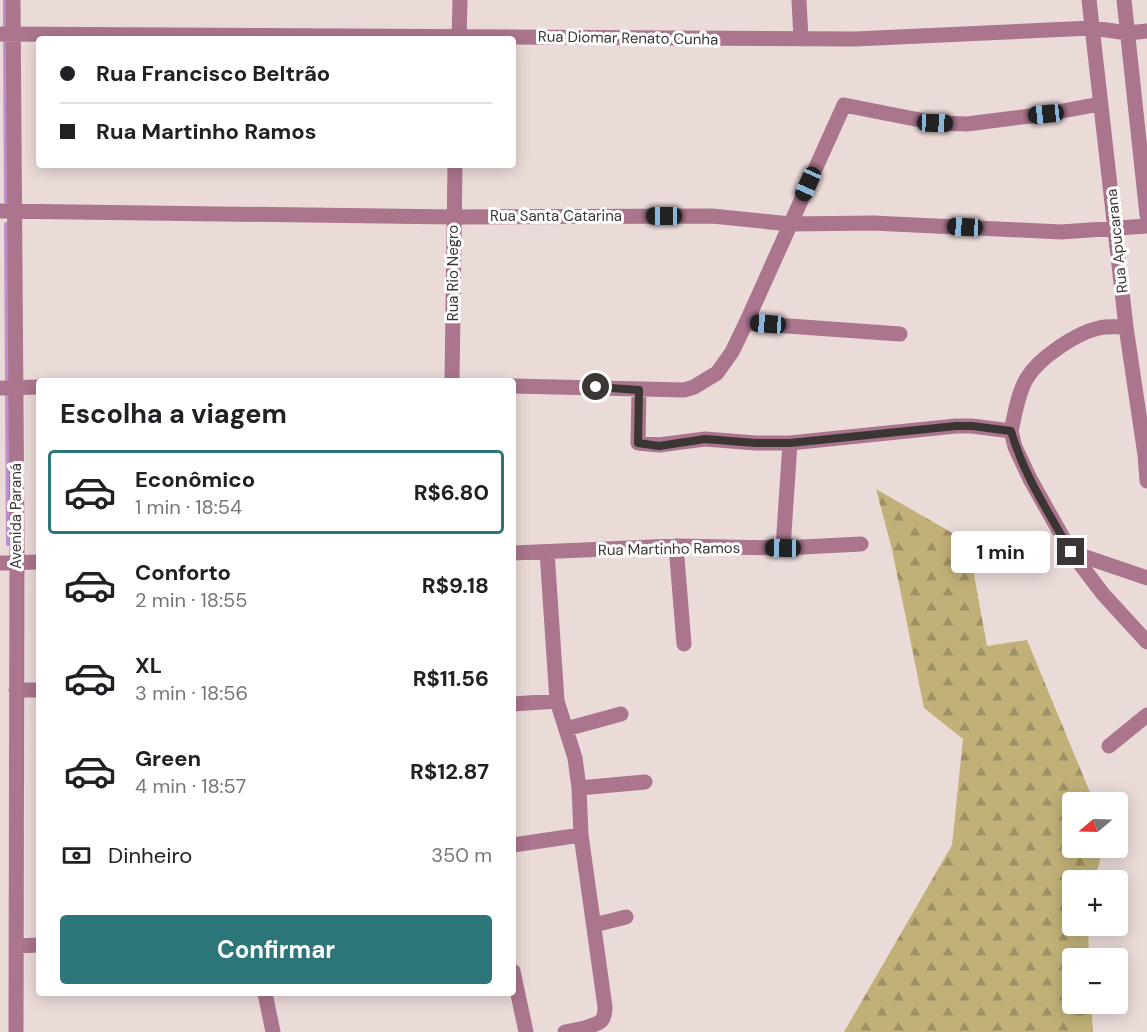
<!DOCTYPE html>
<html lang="pt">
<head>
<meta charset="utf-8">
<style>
  body { margin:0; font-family:"DM Sans",sans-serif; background:#f6f6f6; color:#202124; height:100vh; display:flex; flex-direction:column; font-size:22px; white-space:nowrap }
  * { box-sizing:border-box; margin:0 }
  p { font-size:20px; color:#757577 }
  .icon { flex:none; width:33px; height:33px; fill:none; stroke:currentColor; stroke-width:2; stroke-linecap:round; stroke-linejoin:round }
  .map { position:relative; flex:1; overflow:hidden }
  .side { position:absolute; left:36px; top:378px; width:480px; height:618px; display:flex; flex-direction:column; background:#fff; border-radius:6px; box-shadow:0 3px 15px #0003 }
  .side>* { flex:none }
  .banner { position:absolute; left:36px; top:36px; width:480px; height:132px; border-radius:6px; box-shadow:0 3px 15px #0003; display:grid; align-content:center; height:132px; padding:0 24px; background:#fff }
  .needle { width:39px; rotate:251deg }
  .tools { position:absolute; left:1062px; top:792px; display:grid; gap:12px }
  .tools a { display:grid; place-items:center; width:66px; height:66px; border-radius:6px; background:#fff; box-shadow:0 3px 15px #0003; font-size:30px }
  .end { position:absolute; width:27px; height:27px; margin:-14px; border:8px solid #3b3534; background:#fff; box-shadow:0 0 0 3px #fff }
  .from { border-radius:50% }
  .bubble { position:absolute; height:42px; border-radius:6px; background:#fff; box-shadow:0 3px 15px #0003; font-size:20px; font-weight:700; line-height:42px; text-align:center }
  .car { position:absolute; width:18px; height:36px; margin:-18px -9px; border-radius:8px; box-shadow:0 0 4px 2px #0007; background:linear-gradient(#222 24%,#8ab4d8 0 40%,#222 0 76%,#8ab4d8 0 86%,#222 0) }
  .banner b { display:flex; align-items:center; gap:21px; height:57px; font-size:22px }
  .banner b+b { border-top:2px solid #e0e0e0 }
  .banner i { width:15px; height:15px; background:#202124 }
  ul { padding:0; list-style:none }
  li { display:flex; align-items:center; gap:18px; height:84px; margin:0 12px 9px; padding:0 12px; border:3px solid transparent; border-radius:6px }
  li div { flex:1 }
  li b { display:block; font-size:22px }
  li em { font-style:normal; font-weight:700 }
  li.current { border-color:#2c7679 }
  li>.icon { width:54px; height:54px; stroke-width:1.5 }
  h2 { padding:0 24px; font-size:27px; line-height:72px }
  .pay { display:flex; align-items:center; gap:15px; height:66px; padding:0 24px; font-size:22px }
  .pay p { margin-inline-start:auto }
  .cta { display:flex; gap:12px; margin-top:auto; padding:12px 24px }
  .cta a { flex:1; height:69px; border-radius:6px; background:#2c7679; color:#fff; font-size:24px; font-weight:700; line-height:69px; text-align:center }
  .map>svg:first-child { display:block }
</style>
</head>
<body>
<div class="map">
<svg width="1147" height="1032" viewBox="0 0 1147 1032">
  <defs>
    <pattern id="forest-firs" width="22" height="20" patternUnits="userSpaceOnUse" patternTransform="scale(1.5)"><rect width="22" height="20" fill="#c1b178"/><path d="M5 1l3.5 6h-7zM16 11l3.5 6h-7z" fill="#9e9163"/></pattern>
  </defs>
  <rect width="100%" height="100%" fill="#eadad8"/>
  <path fill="url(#forest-firs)" d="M876 489 968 542 987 646 1027 640 1094 802H1072V848H1103L1095 880H1072V926H1088L1089 958H1072V1004H1091L1093 1032H844L952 845 963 739 924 708 892 549Z"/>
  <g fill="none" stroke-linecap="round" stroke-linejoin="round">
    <path stroke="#bd8fd1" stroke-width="4" d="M5 0V30
      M5 38 6 202
      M6 224 7 385
      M7 392 8 544"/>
    <path stroke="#aa758d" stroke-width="15" d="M13 0 17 543 16 1032
      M799 0 801 39
      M1089 0 1126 327 1145 455 1147 481
      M1124 0 1147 215
      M0 34 855 39 1092 28 1128 33 1147 31
      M459 39 460 0
      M0 211 454 217 712 216 790 224 873 223 1061 232 1147 226
      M746 323 900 334
      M452 381 455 165
      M513 386 684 390 694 387 717 373 732 352 746 323 844 105 935 123 967 124 1046 114 1100 104
      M0 388 39 387
      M639 390 638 443 659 445 705 439 756 443H790
      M1011 431C1015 414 1018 392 1027 378 1039 358 1076 333 1099 328 1107 326 1117 327 1126 327
      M676 546 684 644
      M783 548 861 544
      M547 552 557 701 575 758 579 788 581 835 605 1007C605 1023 599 1023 585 1028
      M1071 552 1147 578
      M513 553 676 546 783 548 790 443 956 426H972L1011 431 1015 447 1030 479 1071 552 1103 594 1147 642
      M0 563 39 562
      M16 690H39
      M513 704 557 701
      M566 729 621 714
      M1109 746 1147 715
      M579 788 645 782
      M513 845 581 835
      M594 925 626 917
      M16 946 39 945
      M513 971 526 1032
      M265 993 273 1032
      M565 1032 585 1028 586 1032"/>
  </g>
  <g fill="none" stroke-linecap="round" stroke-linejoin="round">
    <path stroke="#3b3534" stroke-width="8" d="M596 387 639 390 638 443 659 446 705 439 756 443H790L956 426H972L1011 431C1023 474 1049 513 1071 552"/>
  </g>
  <g text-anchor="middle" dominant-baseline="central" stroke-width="6" stroke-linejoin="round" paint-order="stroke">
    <g font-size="15" fill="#3b3534" stroke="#fff">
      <text transform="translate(628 38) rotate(1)">Rua Diomar Renato Cunha</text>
      <text x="556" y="216">Rua Santa Catarina</text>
      <text transform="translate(1117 241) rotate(-96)">Rua Apucarana</text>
      <text transform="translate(453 273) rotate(-90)">Rua Rio Negro</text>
      <text transform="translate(16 516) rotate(-90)">Avenida Paraná</text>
      <text transform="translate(669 549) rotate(-1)">Rua Martinho Ramos</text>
    </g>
  </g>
</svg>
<div class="tools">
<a><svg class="needle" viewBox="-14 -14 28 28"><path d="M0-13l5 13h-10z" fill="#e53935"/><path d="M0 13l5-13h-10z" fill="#757577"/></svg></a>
<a>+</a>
<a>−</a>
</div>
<i class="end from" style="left:596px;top:387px"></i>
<i class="end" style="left:1071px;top:552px"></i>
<div class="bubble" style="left:951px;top:531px;width:99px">1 min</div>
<i class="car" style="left:1046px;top:114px;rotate:264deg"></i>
<i class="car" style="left:935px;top:123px;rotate:92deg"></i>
<i class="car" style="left:808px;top:184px;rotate:204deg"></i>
<i class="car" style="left:664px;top:216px;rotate:270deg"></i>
<i class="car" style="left:965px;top:227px;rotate:273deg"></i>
<i class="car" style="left:768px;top:324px;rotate:274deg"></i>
<i class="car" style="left:783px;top:548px;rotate:271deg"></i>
<div class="banner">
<b><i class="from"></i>Rua Francisco Beltrão</b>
<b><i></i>Rua Martinho Ramos</b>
</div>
<section class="side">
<h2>Escolha a viagem</h2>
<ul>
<li class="current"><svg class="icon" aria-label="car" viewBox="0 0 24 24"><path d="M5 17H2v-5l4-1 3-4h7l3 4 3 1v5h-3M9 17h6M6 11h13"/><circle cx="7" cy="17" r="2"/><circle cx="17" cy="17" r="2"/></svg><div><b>Econômico</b><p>1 min · 18:54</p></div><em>R$6.80</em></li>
<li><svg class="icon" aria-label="car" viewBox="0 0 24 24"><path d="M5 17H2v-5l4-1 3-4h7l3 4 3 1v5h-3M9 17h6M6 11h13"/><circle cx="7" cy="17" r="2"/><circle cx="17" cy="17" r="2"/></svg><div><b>Conforto</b><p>2 min · 18:55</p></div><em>R$9.18</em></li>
<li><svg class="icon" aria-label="car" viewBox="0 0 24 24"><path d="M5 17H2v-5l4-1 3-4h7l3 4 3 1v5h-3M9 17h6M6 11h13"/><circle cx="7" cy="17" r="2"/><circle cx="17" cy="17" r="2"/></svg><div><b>XL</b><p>3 min · 18:56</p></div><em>R$11.56</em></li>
<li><svg class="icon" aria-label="car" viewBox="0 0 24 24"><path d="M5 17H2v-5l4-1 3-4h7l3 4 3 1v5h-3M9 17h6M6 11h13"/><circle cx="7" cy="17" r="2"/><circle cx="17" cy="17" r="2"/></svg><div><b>Green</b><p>4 min · 18:57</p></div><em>R$12.87</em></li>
</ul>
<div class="pay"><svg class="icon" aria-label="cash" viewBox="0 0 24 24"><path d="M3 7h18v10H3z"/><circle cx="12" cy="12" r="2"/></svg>Dinheiro<p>350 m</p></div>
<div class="cta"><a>Confirmar</a></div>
</section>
</div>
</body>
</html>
